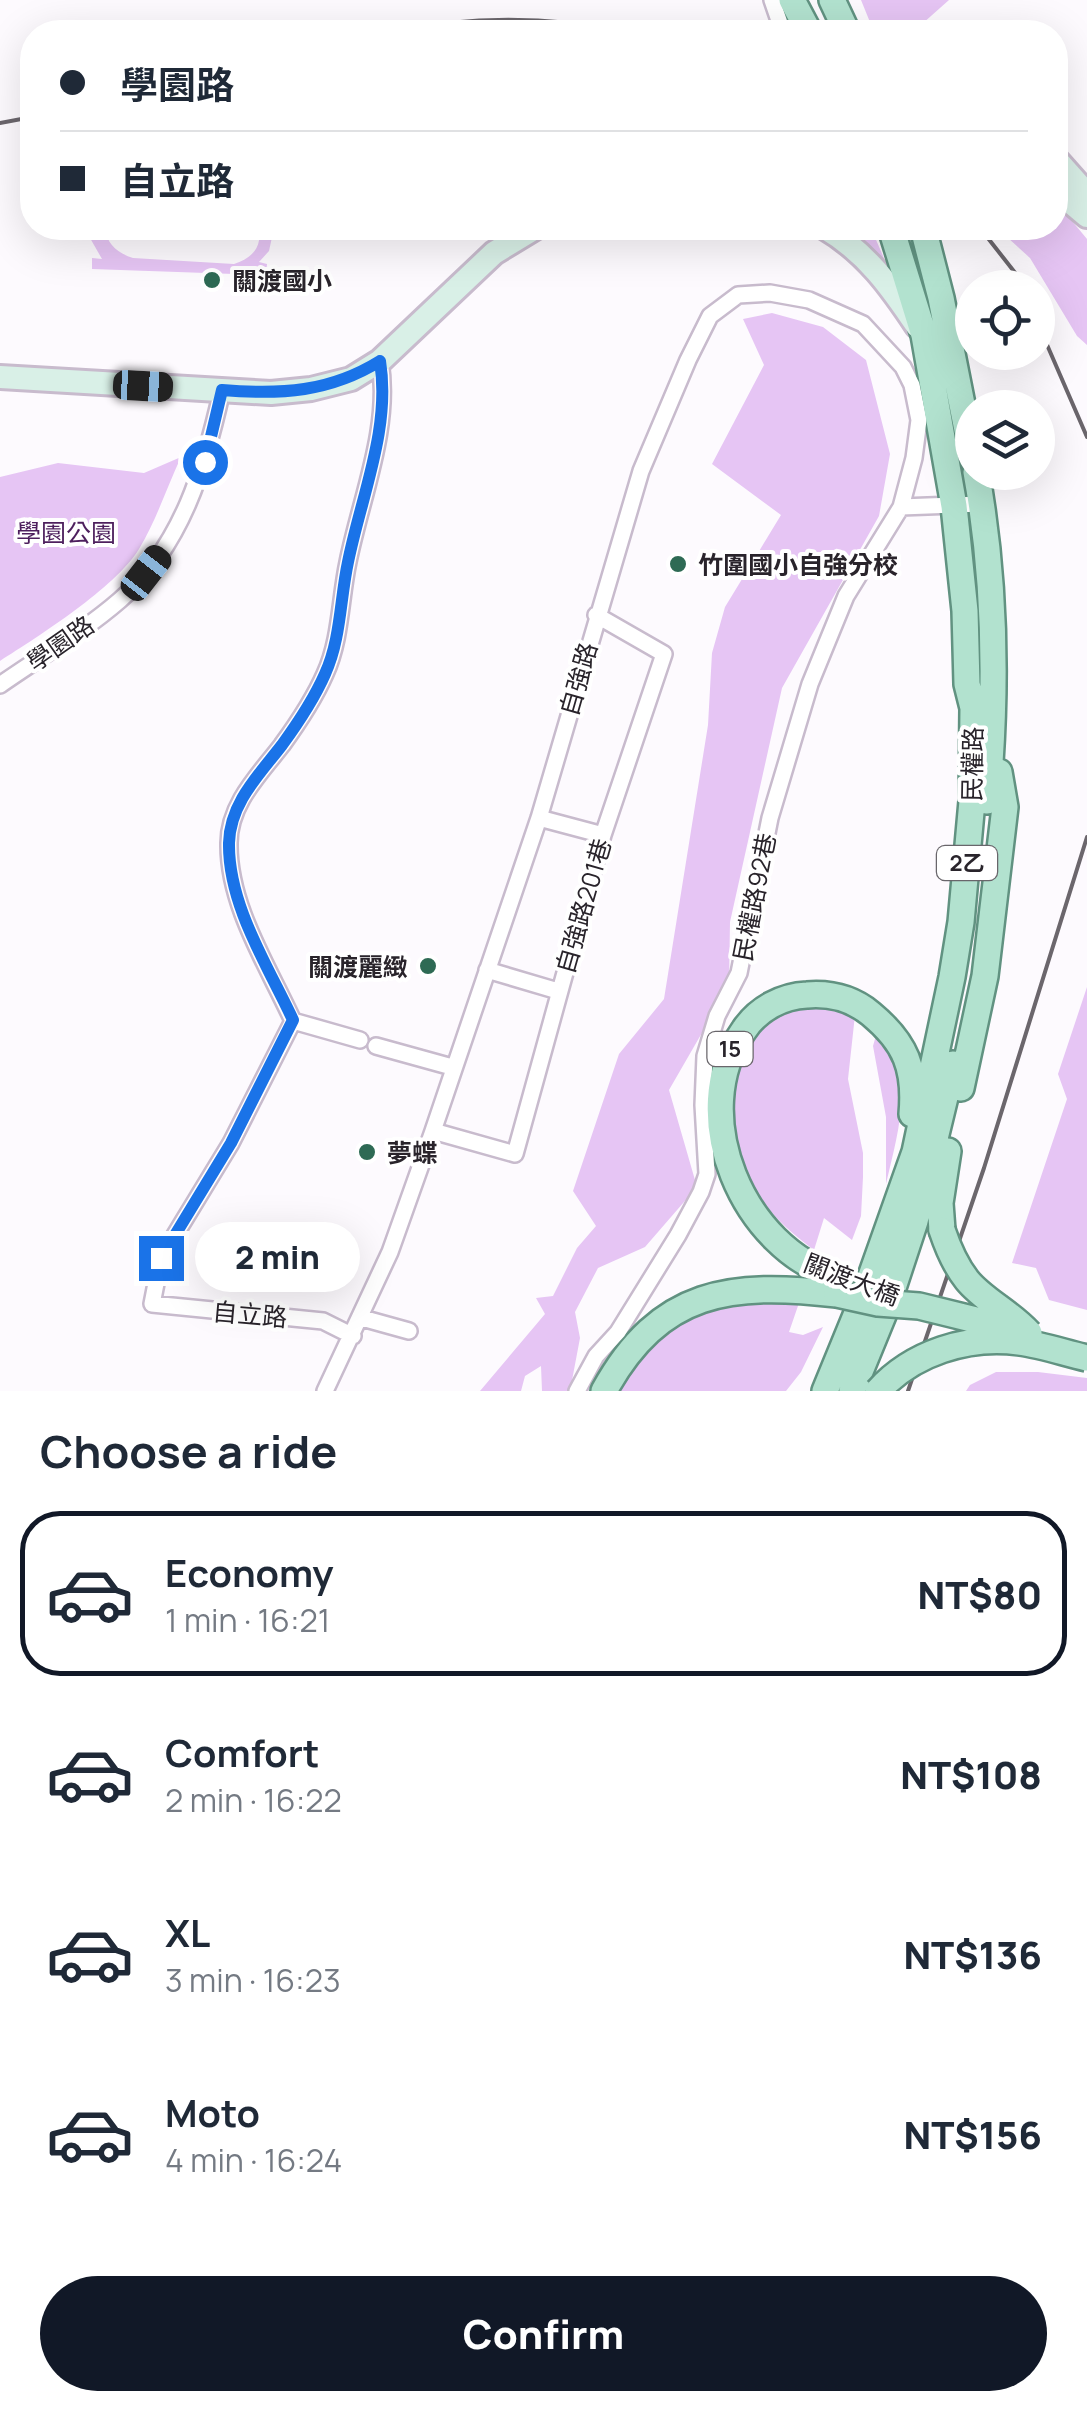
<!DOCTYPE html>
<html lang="en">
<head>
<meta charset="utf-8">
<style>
  body { margin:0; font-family:Manrope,"Noto Sans TC",sans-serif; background:#f6f6f7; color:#1f2937; height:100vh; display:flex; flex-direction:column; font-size:38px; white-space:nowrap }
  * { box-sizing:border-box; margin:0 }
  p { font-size:32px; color:#747a83 }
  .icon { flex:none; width:55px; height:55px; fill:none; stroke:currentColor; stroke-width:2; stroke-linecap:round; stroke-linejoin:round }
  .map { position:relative; height:1391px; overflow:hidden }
  .side { display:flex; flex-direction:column; background:#fff; flex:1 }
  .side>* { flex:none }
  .top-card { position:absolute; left:20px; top:20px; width:1048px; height:220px; border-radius:40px; box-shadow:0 10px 40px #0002; display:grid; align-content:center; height:220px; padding:0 40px; background:#fff }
  .controls { position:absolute; left:955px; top:270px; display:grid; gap:20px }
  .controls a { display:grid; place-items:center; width:100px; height:100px; border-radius:50%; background:#fff; box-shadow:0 10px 40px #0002; font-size:50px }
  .end { position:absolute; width:45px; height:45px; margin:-22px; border:12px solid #1a73e8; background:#fff; box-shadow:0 0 0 5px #fff }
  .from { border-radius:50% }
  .bubble { position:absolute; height:70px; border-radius:35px; background:#fff; box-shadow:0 10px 40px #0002; font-size:32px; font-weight:800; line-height:70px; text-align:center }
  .car { position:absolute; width:30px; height:60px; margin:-30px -15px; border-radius:12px; box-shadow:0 0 8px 2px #0007; background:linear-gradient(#222 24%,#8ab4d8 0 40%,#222 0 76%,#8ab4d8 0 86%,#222 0) }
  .top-card b { display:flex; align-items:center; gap:35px; height:95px; font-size:38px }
  .top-card b+b { border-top:2px solid #e0e1e3 }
  .top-card i { width:25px; height:25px; background:#1f2937 }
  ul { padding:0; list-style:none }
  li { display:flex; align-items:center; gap:30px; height:165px; margin:0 20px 15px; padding:0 20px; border:5px solid transparent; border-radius:40px }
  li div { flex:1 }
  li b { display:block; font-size:38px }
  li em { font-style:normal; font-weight:800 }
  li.active { border-color:#111827 }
  li>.icon { width:90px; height:90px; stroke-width:1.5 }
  h2 { padding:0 40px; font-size:45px; line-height:120px }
  .button { display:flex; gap:20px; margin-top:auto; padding:20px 40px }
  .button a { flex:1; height:115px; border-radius:60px; background:#111827; color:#fff; font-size:40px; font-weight:800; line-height:115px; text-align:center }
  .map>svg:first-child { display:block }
</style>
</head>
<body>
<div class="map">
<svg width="1087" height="1391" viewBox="0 0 1087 1391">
  <rect width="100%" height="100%" fill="#fdfafe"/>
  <path fill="#e6c5f4" d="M861 0H949L913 32H874Z
    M1055 209 1067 215 1087 239V345L1077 336 1030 258 997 228H1055Z
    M88 228H105C107 244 117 253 133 258L234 264C252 258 262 248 259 228H274L269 251 259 262 267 264 266 275 92 269V258L102 259 90 238Z
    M842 228H871L886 263 884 264Z
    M772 313 823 327 866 360 890 454 879 516 782 688 730 922 729 986 669 1090 697 1187 645 1247 598 1268 575 1312 580 1338 570 1391H542L541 1366 525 1376 521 1391H480L545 1314 536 1298 553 1296 577 1248 596 1226 573 1191 619 1054 664 999 708 725 712 653 725 607 781 515 712 464 764 365 743 319Z
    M181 457C167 487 156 521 139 549 115 588 39 636 0 661V477L58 463 144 473Z
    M1087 987V1310L1049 1300 1036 1268 1012 1263 1067 1099 1058 1074Z
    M811 1004 855 1015 848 1079 863 1153V1177L861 1216 852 1240 824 1218 814 1250C793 1234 773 1218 759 1195 719 1128 719 1023 811 1004Z
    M877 1032C917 1077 898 1131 886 1184V1117L873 1046Z
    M750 1301 799 1303 789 1332 803 1335 823 1327 801 1372 786 1391H610L655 1334 702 1311Z
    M996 1372H1038L1087 1378V1391H966L970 1385Z"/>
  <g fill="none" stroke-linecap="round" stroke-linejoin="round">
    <g stroke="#c8bbcd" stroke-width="20">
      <path id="street" d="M772 0 783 32
        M901 507 981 504
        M0 685C40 657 83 632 120 600 182 546 205 467 222 390
        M539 818 603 835
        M487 970 558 991
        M293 1021 360 1040
        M376 1046 452 1067
        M433 1131 515 1154 603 835 664 654 596 615
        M362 1318 409 1331
        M353 1336 323 1321 152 1304 161 1258 231 1143 293 1021C268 966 228 905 229 843 229 804 259 775 282 745 298 723 314 699 325 674 341 639 340 599 348 562 361 497 391 428 380 361
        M325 1391 390 1252 433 1131 539 818 641 471 688 360 710 316 738 295 770 293 809 300 863 324 903 367 912 385 919 420 914 458 901 507 846 596 810 684 770 818 739 973 717 1016 705 1056 703 1105 707 1174 701 1192 678 1235 618 1332 596 1356 577 1391"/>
    </g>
    <g stroke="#c8bbcd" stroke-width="28">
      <path id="secondary" d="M1055 158 1087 194
        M1055 189 1087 216
        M825 228C866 252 891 287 917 326
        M0 377 271 393 311 389 351 379 380 361 494 253 535 228"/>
    </g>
    <g stroke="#619281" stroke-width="30">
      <path id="primary" d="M792 0 809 32
        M832 0 847 32
        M923 228 941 298 972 455
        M976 472C996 581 997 691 987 801
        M961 1088 985 976 1005 807 999 772
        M942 1230 940 1203 948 1151
        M839 1277C743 1250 685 1114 744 1030 758 1009 782 996 807 995 831 993 853 999 871 1014 906 1043 916 1069 912 1114
        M604 1391C660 1289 731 1282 837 1294
        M825 1391 864 1296 915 1152 952 977 961 922 972 801 973 708 967 684 965 611 954 506 924 335 891 228
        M852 1391 888 1303 915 1221 953 1064"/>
    </g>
    <use href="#street" stroke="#fff" stroke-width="15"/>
    <use href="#secondary" stroke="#d9f0e7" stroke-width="22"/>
    <use href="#primary" stroke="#b2e2cf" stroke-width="25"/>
    <path stroke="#6b666c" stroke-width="4" d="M394 32C471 15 553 17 630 32
      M0 123 32 117
      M980 228 1027 288
      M1038 324 1087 437
      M908 1391 984 1168 1087 837"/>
    <g stroke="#619281" stroke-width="30" stroke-linecap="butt">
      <path id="primary-bridge" d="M942 1230C948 1248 955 1265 967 1280 983 1300 1010 1312 1029 1333
        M837 1294 878 1303 919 1306 1029 1333
        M878 1391C912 1353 968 1335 1019 1342 1042 1345 1065 1353 1087 1358"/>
    </g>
    <use href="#primary-bridge" stroke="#b2e2cf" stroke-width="25"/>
  </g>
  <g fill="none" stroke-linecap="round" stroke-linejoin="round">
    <path stroke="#1a73e8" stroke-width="12" d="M161 1258 231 1143 293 1020C268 966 228 905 229 843 230 803 259 775 282 745 298 723 314 699 325 674 341 639 340 599 348 562 361 497 391 428 380 361 330 392 281 395 222 390L205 462"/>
  </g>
  <g fill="#2e6a54" stroke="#fff" stroke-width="4">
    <circle cx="212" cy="280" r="10"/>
    <circle cx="678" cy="564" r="10"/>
    <circle cx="428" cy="966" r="10"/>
    <circle cx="367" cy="1152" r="10"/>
  </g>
  <g text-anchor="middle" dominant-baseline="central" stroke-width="8" stroke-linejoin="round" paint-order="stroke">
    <g fill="#fff" stroke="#69666b" stroke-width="2.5">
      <rect x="937" y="846" width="60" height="34" rx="8"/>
      <rect x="707.5" y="1032" width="45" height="34" rx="8"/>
    </g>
    <g font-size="22" font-weight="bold" fill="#29242b">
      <text x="967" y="863">2乙</text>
      <text x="730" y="1049">15</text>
    </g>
    <g font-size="25" font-weight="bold" fill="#29242b" stroke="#fff" text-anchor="start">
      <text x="232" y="280">關渡國小</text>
      <text x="698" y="564">竹圍國小自強分校</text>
      <text x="408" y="966" text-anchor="end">關渡麗緻</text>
      <text x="387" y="1152">夢蝶</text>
    </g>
    <g font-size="25" fill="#4d1f5d" stroke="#fff">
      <text x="66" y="532">學園公園</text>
    </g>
    <g font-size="25" fill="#29242b" stroke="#fff">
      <text transform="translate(60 643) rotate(-35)">學園路</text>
      <text transform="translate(578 679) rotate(-74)">自強路</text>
      <text transform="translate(972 764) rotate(-89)">民權路</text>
      <text transform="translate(754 897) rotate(-79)">民權路92巷</text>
      <text transform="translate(583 906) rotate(-74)">自強路201巷</text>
      <text transform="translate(852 1279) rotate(21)">關渡大橋</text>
      <text transform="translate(250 1314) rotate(5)">自立路</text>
    </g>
  </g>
</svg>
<div class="controls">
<a><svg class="icon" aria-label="locate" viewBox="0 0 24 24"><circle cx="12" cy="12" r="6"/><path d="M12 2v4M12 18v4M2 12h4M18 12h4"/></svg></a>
<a><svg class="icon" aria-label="layers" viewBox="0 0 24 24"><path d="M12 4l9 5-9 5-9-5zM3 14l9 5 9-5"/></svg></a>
</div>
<i class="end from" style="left:205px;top:462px"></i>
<i class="end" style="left:161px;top:1258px"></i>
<div class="bubble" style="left:195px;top:1222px;width:165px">2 min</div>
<i class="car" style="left:143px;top:386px;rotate:93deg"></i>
<i class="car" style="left:146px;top:573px;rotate:38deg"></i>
<div class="top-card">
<b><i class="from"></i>學園路</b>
<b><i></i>自立路</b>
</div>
</div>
<section class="side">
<h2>Choose a ride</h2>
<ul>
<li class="active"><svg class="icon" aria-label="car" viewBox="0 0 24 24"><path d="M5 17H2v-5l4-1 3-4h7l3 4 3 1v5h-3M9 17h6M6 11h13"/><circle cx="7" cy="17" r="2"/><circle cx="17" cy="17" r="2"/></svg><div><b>Economy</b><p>1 min · 16:21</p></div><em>NT$80</em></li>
<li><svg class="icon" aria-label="car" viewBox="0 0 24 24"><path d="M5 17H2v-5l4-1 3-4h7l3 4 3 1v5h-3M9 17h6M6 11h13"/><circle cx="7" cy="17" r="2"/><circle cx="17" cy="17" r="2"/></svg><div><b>Comfort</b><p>2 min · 16:22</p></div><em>NT$108</em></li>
<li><svg class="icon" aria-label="car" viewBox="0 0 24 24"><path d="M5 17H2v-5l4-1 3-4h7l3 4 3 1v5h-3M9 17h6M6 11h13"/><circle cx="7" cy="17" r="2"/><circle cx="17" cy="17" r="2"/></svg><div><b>XL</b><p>3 min · 16:23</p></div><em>NT$136</em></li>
<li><svg class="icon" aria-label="car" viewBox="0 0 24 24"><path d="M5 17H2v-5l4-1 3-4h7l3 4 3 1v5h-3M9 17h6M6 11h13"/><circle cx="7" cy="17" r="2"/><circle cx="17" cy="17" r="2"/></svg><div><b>Moto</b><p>4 min · 16:24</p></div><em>NT$156</em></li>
</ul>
<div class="button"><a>Confirm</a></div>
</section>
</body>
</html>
